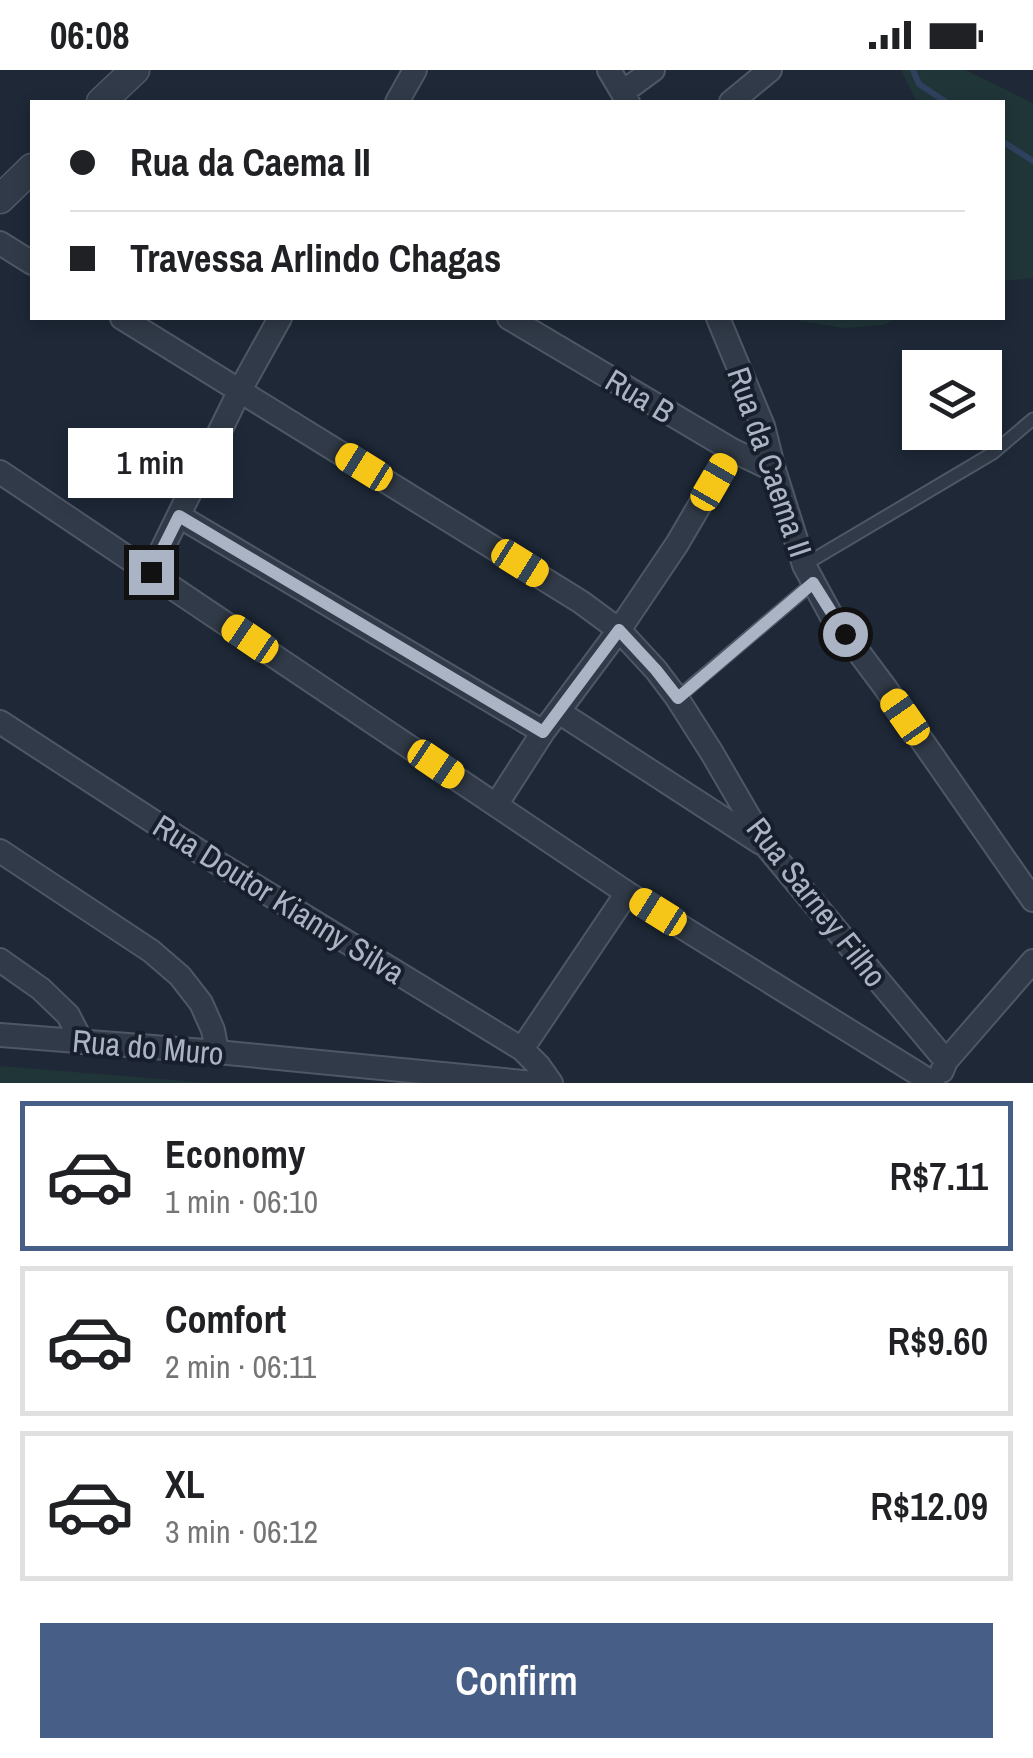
<!DOCTYPE html>
<html lang="en">
<head>
<meta charset="utf-8">
<style>
  body { margin:0; font-family:"Archivo Narrow",sans-serif; background:#f6f6f6; color:#202124; height:100vh; display:flex; flex-direction:column; font-size:38px; white-space:nowrap }
  * { box-sizing:border-box; margin:0 }
  p { font-size:32px; color:#757577 }
  .icon { flex:none; width:55px; height:55px; fill:none; stroke:currentColor; stroke-width:2; stroke-linecap:round; stroke-linejoin:round }
  .map { position:relative; height:1013px; overflow:hidden }
  .sheet { display:flex; flex-direction:column; background:#fff; flex:1 }
  .sheet>* { flex:none }
  .hud { position:absolute; left:30px; top:30px; width:975px; height:220px; border-radius:0px; box-shadow:0 5px 15px #0003; display:grid; align-content:center; height:220px; padding:0 40px; background:#fff }
  .fabs { position:absolute; left:902px; top:280px; display:grid; gap:20px }
  .fabs a { display:grid; place-items:center; width:100px; height:100px; border-radius:0px; background:#fff; box-shadow:0 5px 15px #0003; font-size:50px }
  .end { position:absolute; width:45px; height:45px; margin:-22px; border:12px solid #abb4c5; background:#111; box-shadow:0 0 0 5px #111 }
  .from { border-radius:50% }
  .bubble { position:absolute; height:70px; border-radius:0px; background:#fff; box-shadow:0 5px 15px #0003; font-size:32px; font-weight:600; line-height:70px; text-align:center }
  .car { position:absolute; width:30px; height:60px; margin:-30px -15px; border-radius:12px; box-shadow:0 0 8px 2px #0007; background:linear-gradient(#f5c518 24%,#345 0 40%,#f5c518 0 76%,#345 0 86%,#f5c518 0) }
  .hud b { display:flex; align-items:center; gap:35px; height:95px; font-size:38px }
  .hud b+b { border-top:2px solid #e0e0e0 }
  .hud i { width:25px; height:25px; background:#202124 }
  ul { padding:18px 0 0; list-style:none }
  li { display:flex; align-items:center; gap:30px; height:150px; margin:0 20px 15px; padding:0 20px; border:5px solid #e0e0e0; border-radius:0px }
  li div { flex:1 }
  li b { display:block; font-size:38px }
  li em { font-style:normal; font-weight:600 }
  li.on { border-color:#475e87 }
  li>.icon { width:90px; height:90px; stroke-width:1.5 }
  .button { display:flex; gap:20px; margin-top:auto; padding:20px 40px }
  .button a { flex:1; height:115px; border-radius:0px; background:#475e87; color:#fff; font-size:40px; font-weight:600; line-height:115px; text-align:center }
  .status { display:flex; justify-content:space-between; align-items:center; height:70px; padding:0 50px; background:#fff; direction:ltr }
  .status svg { height:28px; fill:currentColor }
  .map>svg:first-child { display:block }
</style>
</head>
<body>
<div class="status"><b>06:08</b><svg viewBox="0 0 49 12"><path d="M0 12V9h3v3zM5 12V6h3v6zM10 12V3h3v9zM15 12V0h3v12zM26 1h20v11H26zM47 4h2v5h-2z"/></svg></div>
<div class="map">
<svg width="1033" height="1013" viewBox="0 0 1033 1013">
  <rect width="100%" height="100%" fill="#1e2837"/>
  <path fill="#203538" d="M901 0H965L1033 33V208L1003 211 1002 32H917Z
    M781 248H897L883 255 844 258Z
    M0 996 210 1013H0Z"/>
  <g fill="none" stroke-linecap="round" stroke-linejoin="round">
    <path stroke="#2e415e" stroke-width="6" d="M913 0 919 14 946 32
      M1002 71 1033 91"/>
    <g stroke="#4f5766" stroke-width="15">
      <path id="service" d="M804 495 993 383 1033 349
        M677 628 813 513"/>
    </g>
    <g stroke="#4f5766" stroke-width="26">
      <path id="minor" d="M609 0 628 32
        M623 22 653 0
        M397 32 415 0
        M731 32 770 0
        M0 173 32 193
        M122 248 581 532 619 560 656 600 677 628 712 683 766 776 946 991
        M509 248 732 380 774 400
        M718 248 763 356 774 400 804 495 831 545 884 616 1033 830
        M0 402 627 823 933 1013
        M179 446 543 662
        M151 502 240 320 280 248
        M559 642 761 773
        M0 652 208 787 522 979 539 996 551 1013
        M496 735 543 662 619 560 677 474 732 380
        M0 781 151 881 180 906 201 933 213 960 217 982
        M0 890 41 919 68 945 82 972
        M0 965 217 982 534 1013
        M522 979 627 823
        M942 1001 946 991 1033 891"/>
    </g>
    <g stroke="#4f5766" stroke-width="31">
      <path id="tertiary" d="M101 32 135 0
        M0 129 32 98"/>
    </g>
    <use href="#service" stroke="#313a48" stroke-width="11"/>
    <use href="#minor" stroke="#313a48" stroke-width="22"/>
    <use href="#tertiary" stroke="#313a48" stroke-width="28"/>
  </g>
  <g fill="none" stroke-linecap="round" stroke-linejoin="round">
    <path stroke="#abb4c5" stroke-width="12" d="M151 502 179 446 543 662 619 560 656 600 678 628 813 513 845 564"/>
  </g>
  <g text-anchor="middle" dominant-baseline="central" stroke-width="8" stroke-linejoin="round" paint-order="stroke">
    <g font-size="32" fill="#abb4c5" stroke="#171f2c">
      <text transform="translate(640 326) rotate(31)">Rua B</text>
      <text transform="translate(770 392) rotate(71)">Rua da Caema II</text>
      <text transform="translate(279 829) rotate(32)">Rua Doutor Kianny Silva</text>
      <text transform="translate(817 832) rotate(52)">Rua Sarney Filho</text>
      <text transform="translate(148 977) rotate(5)">Rua do Muro</text>
    </g>
  </g>
</svg>
<div class="fabs">
<a><svg class="icon" aria-label="layers" viewBox="0 0 24 24"><path d="M12 4l9 5-9 5-9-5zM3 14l9 5 9-5"/></svg></a>
</div>
<i class="end from" style="left:845px;top:564px"></i>
<i class="end" style="left:151px;top:502px"></i>
<div class="bubble" style="left:68px;top:358px;width:165px">1 min</div>
<i class="car" style="left:364px;top:397px;rotate:302deg"></i>
<i class="car" style="left:714px;top:412px;rotate:30deg"></i>
<i class="car" style="left:520px;top:493px;rotate:122deg"></i>
<i class="car" style="left:250px;top:569px;rotate:304deg"></i>
<i class="car" style="left:905px;top:647px;rotate:325deg"></i>
<i class="car" style="left:436px;top:694px;rotate:124deg"></i>
<i class="car" style="left:658px;top:842px;rotate:302deg"></i>
<div class="hud">
<b><i class="from"></i>Rua da Caema II</b>
<b><i></i>Travessa Arlindo Chagas</b>
</div>
</div>
<section class="sheet">
<ul>
<li class="on"><svg class="icon" aria-label="car" viewBox="0 0 24 24"><path d="M5 17H2v-5l4-1 3-4h7l3 4 3 1v5h-3M9 17h6M6 11h13"/><circle cx="7" cy="17" r="2"/><circle cx="17" cy="17" r="2"/></svg><div><b>Economy</b><p>1 min · 06:10</p></div><em>R$7.11</em></li>
<li><svg class="icon" aria-label="car" viewBox="0 0 24 24"><path d="M5 17H2v-5l4-1 3-4h7l3 4 3 1v5h-3M9 17h6M6 11h13"/><circle cx="7" cy="17" r="2"/><circle cx="17" cy="17" r="2"/></svg><div><b>Comfort</b><p>2 min · 06:11</p></div><em>R$9.60</em></li>
<li><svg class="icon" aria-label="car" viewBox="0 0 24 24"><path d="M5 17H2v-5l4-1 3-4h7l3 4 3 1v5h-3M9 17h6M6 11h13"/><circle cx="7" cy="17" r="2"/><circle cx="17" cy="17" r="2"/></svg><div><b>XL</b><p>3 min · 06:12</p></div><em>R$12.09</em></li>
</ul>
<div class="button"><a>Confirm</a></div>
</section>
</body>
</html>
